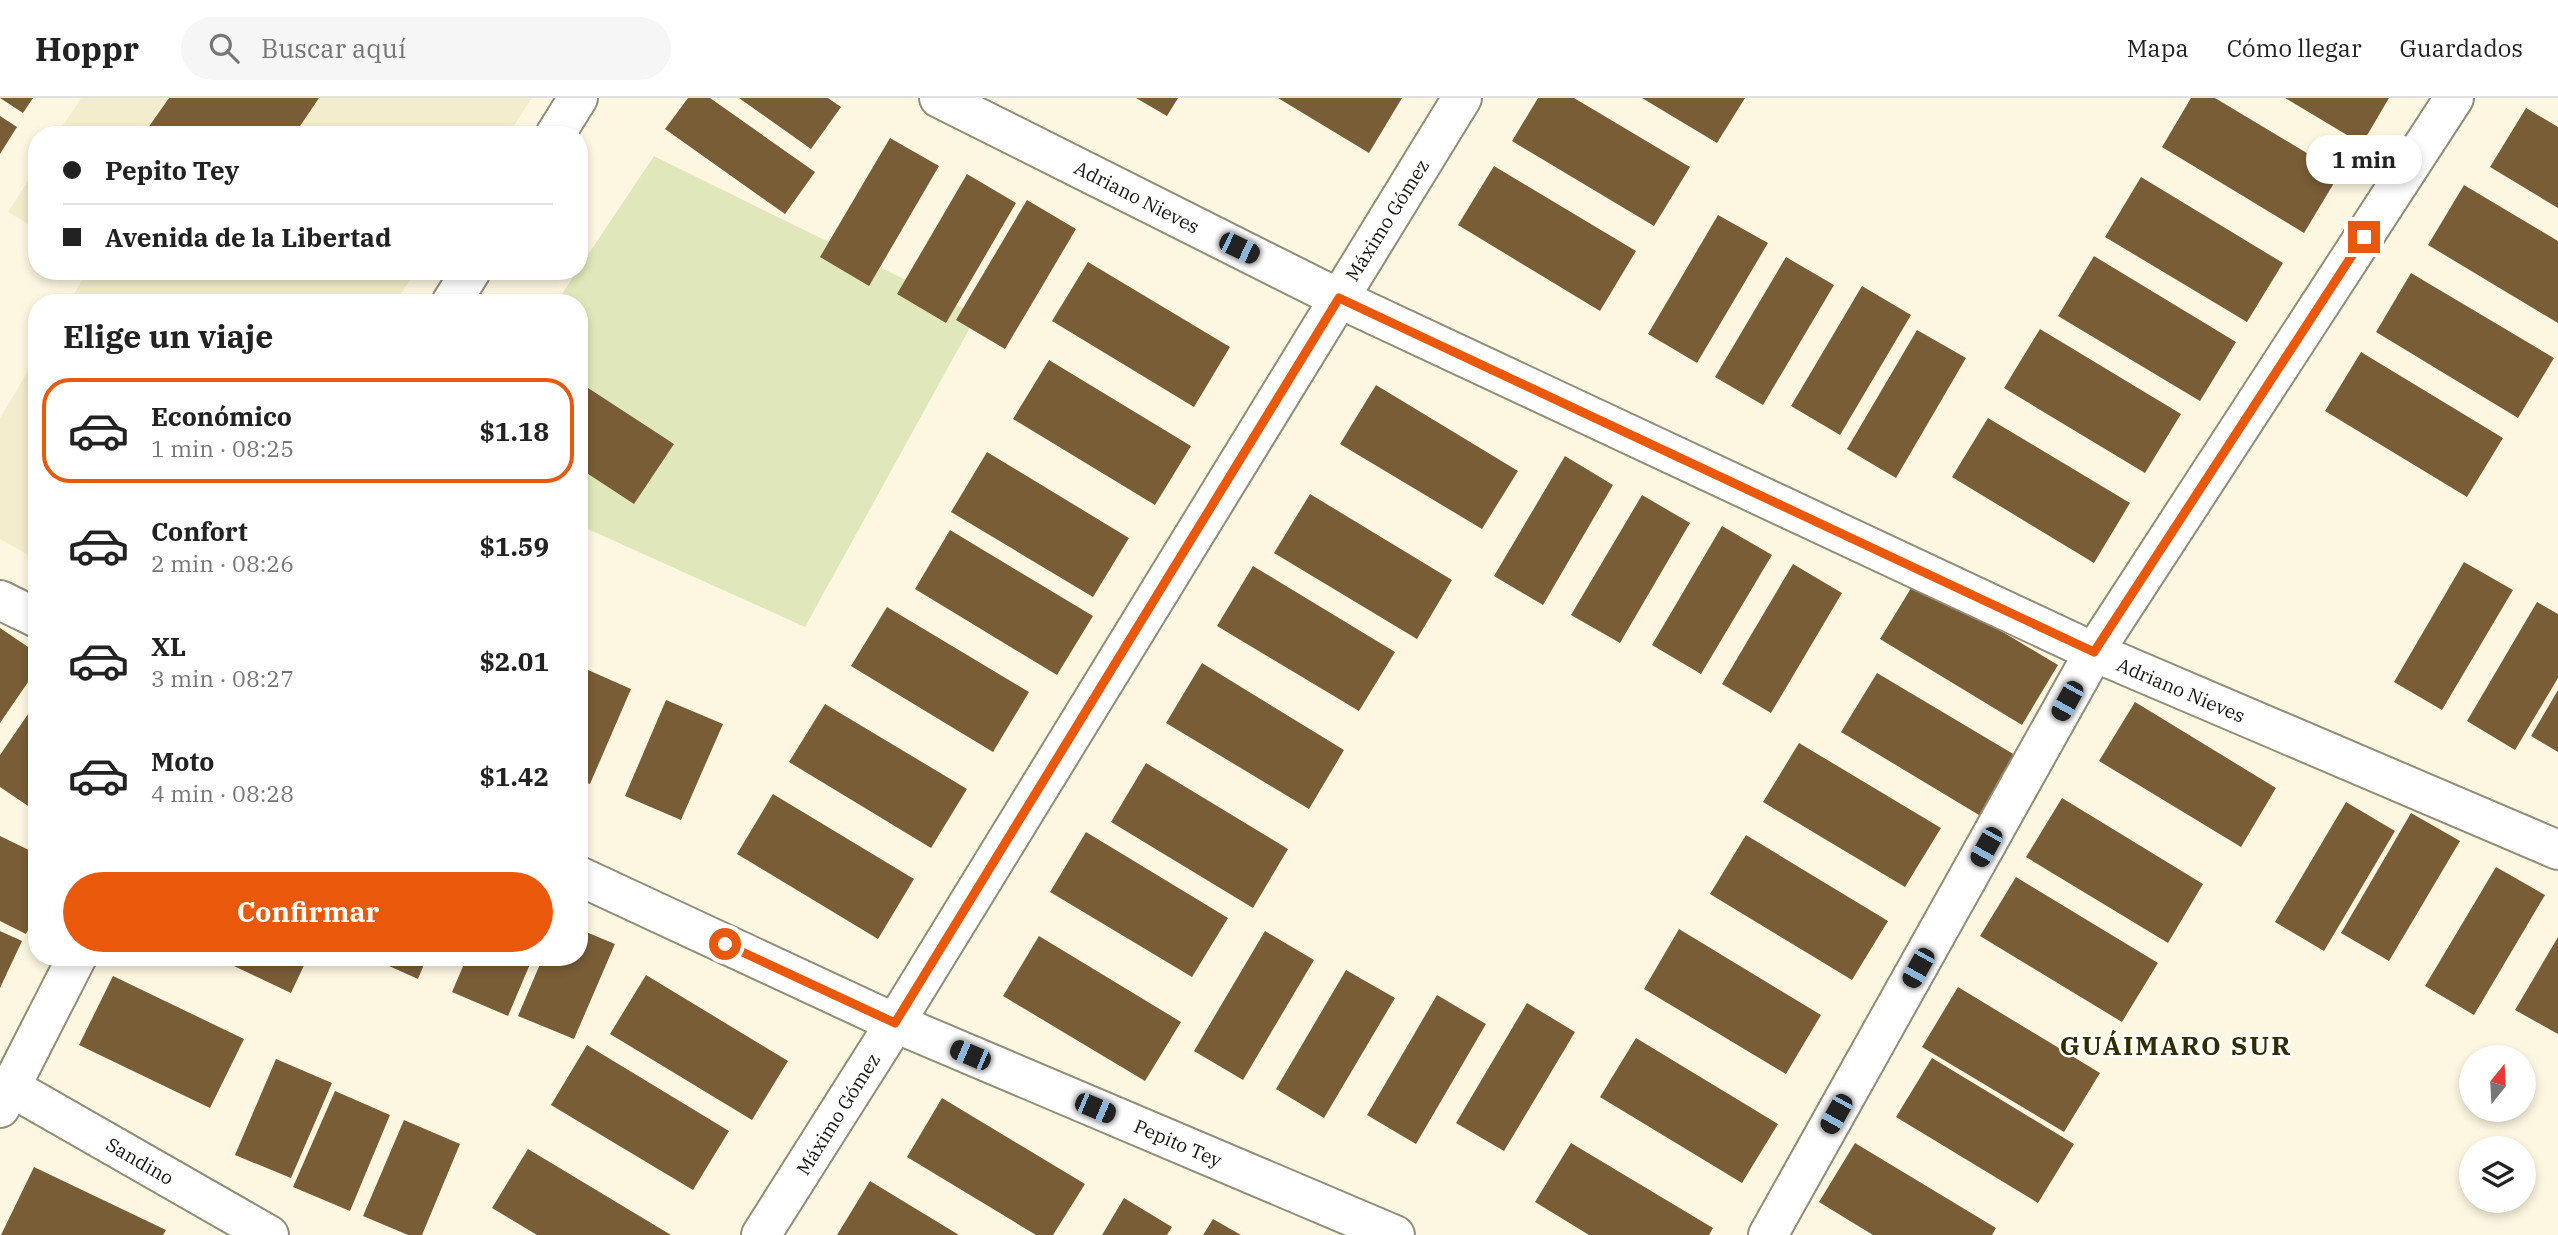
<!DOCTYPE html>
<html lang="es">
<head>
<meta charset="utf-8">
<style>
  body { margin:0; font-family:"IBM Plex Serif",serif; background:#f6f6f6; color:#222; height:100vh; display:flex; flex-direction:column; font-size:26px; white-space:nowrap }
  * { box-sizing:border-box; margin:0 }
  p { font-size:23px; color:#767676 }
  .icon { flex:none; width:38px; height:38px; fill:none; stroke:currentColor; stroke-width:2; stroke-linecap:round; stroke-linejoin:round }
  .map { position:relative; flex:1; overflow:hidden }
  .panel { position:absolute; left:28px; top:196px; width:560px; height:672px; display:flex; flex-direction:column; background:#fff; border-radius:28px; box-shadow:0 4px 10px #0003 }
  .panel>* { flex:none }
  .guide { position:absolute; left:28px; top:28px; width:560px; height:154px; border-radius:28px; box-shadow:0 4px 10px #0003; display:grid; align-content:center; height:154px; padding:0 35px; background:#fff }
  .needle { width:46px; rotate:18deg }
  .fabs { position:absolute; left:2459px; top:947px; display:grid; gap:14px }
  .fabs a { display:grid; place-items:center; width:77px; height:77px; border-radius:50%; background:#fff; box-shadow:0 4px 10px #0003; font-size:35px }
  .end { position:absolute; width:32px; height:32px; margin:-16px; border:9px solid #ea580c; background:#fff; box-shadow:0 0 0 4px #fff }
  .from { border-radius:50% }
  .bubble { position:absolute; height:49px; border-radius:24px; background:#fff; box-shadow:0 4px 10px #0003; font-size:23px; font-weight:700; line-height:49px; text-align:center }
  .car { position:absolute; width:21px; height:42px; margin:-21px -10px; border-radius:9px; box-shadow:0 0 5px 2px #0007; background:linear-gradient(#222 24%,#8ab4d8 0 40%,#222 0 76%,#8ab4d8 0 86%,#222 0) }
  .guide b { display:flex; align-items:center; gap:24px; height:66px; font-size:26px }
  .guide b+b { border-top:2px solid #e0e0e0 }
  .guide i { width:18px; height:18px; background:#222 }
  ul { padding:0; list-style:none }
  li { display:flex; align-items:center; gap:21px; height:105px; margin:0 14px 10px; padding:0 21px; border:4px solid transparent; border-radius:28px }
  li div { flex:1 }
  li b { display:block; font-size:26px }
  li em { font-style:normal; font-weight:700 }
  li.active { border-color:#ea580c }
  li>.icon { width:63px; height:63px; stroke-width:1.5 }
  h2 { padding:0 35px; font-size:32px; line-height:84px }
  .action { display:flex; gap:14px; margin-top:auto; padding:14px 35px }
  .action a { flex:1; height:80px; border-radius:42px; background:#ea580c; color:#fff; font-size:28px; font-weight:700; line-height:80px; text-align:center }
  header { display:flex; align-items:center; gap:42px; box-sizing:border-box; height:98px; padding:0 35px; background:#fff; border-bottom:2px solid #e0e0e0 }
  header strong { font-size:33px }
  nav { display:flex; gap:38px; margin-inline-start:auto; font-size:24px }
  .search { width:490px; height:63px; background:#f6f6f6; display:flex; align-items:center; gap:18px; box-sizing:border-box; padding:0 24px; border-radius:38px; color:#767676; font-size:26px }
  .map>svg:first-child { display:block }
</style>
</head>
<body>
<header>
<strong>Hoppr</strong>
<div class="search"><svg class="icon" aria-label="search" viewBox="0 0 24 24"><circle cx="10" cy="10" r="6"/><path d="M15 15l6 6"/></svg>Buscar aquí</div>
<nav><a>Mapa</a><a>Cómo llegar</a><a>Guardados</a></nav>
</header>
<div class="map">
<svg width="2558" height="1137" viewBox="0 0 2558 1137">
  <rect width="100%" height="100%" fill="#fdf7e1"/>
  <path fill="#f3eccd" d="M81 0H532L508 37H57Z
    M37 69V131L8 114Z
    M87 173H416L395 205H69Z
    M37 258V462L0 441V320Z"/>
  <path fill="#e0e8bb" d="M654 58 977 217 805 529 579 427V370L673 346 579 284V205H556L577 173H579V170Z"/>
  <path fill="#795d37" d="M0 0H33L23 15Z
    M169 0H319L294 37H143Z
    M688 0H710L815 74 785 116 665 31Z
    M739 0H828L841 9 811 51Z
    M1136 0H1178L1167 18Z
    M1278 0H1402L1369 55Z
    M1538 0H1574L1690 69 1654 128 1512 43Z
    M1642 0H1745L1717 45Z
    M2191 0H2215L2340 75 2304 135 2162 49Z
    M2285 0H2389L2362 46Z
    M2526 10 2558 29V110L2490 69Z
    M0 18 17 29 0 56Z
    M890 40 939 68 869 188 820 159Z
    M1494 68 1636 153 1600 213 1458 127Z
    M967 76 1016 105 946 225 897 196Z
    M2141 79 2283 165 2247 224 2105 139Z
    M2464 87 2558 143V225L2428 147Z
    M1027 102 1076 131 1005 251 956 222Z
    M1718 117 1768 145 1697 265 1648 236Z
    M2094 158 2236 244 2200 303 2058 218Z
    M1786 159 1834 187 1763 307 1715 279Z
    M1088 164 1230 249 1194 309 1052 223Z
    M2411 175 2554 260 2518 320 2376 234Z
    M1862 188 1911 217 1840 337 1791 308Z
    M2040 231 2181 316 2145 375 2004 290Z
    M1917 232 1966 260 1896 380 1847 351Z
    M2361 254 2503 340 2467 399 2325 313Z
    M1049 262 1191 348 1155 407 1013 321Z
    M579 284 674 346 634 406 579 370Z
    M1376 287 1518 373 1482 431 1340 346Z
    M1988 320 2130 405 2094 465 1952 379Z
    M987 354 1129 440 1093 499 951 414Z
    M1565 358 1613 387 1543 507 1494 478Z
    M1310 396 1452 482 1417 541 1274 455Z
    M1642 397 1690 425 1620 545 1571 517Z
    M1722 428 1772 457 1701 576 1652 547Z
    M950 432 1093 518 1057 577 915 491Z
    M2464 464 2513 492 2442 612 2394 584Z
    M1793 466 1842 495 1771 615 1722 586Z
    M1253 468 1395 554 1359 613 1217 528Z
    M1916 482 2058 567 2022 627 1880 541Z
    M2537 504 2558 516V580L2515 652 2467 623Z
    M887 509 1029 594 993 654 851 568Z
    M0 530 37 555V571L0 625Z
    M1202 565 1344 652 1309 711 1166 625Z
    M579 568 631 591 590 686 579 682Z
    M1877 575 2020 660 1984 720 1841 634Z
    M2558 592V654L2531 638Z
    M666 602 723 626 681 722 625 698Z
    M37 603V714L0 689V657Z
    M2135 604 2276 690 2241 749 2099 663Z
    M825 606 967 691 931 750 789 664Z
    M1799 645 1941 730 1905 789 1763 704Z
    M1146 665 1288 751 1253 810 1111 724Z
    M773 696 914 781 878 841 737 756Z
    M2062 700 2203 786 2168 845 2026 759Z
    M2346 704 2395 733 2324 853 2275 824Z
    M2411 715 2460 743 2389 863 2341 835Z
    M1086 734 1228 820 1192 879 1050 794Z
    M1746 737 1888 823 1852 882 1710 796Z
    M0 738 37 756V814L26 836 0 823Z
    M2496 769 2545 797 2474 917 2425 888Z
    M2016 779 2158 865 2122 924 1980 838Z
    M579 831 615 846 574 941 518 918 543 859H579Z
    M1679 831 1821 917 1786 976 1644 891Z
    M0 833 22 843 0 890Z
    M1265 833 1314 862 1243 982 1194 953Z
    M1039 838 1181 924 1145 983 1003 898Z
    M2558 839V936L2515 912Z
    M215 859H308L291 895Z
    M369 859H427L418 881Z
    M467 859H533L508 918 452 894Z
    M1346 872 1395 900 1324 1020 1276 991Z
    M646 877 788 963 752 1022 610 936Z
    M113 878 244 941 210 1010 79 947Z
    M1958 889 2100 975 2064 1034 1922 949Z
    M1437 897 1486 926 1416 1046 1367 1017Z
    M1527 905 1575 934 1504 1053 1456 1025Z
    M1636 940 1778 1026 1742 1085 1600 999Z
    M587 947 729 1033 693 1092 551 1007Z
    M1932 960 2074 1046 2038 1105 1896 1019Z
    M276 961 332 985 291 1080 235 1057Z
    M335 993 390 1017 350 1113 293 1089Z
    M942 1000 1085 1086 1053 1137H1036L907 1059Z
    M404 1022 460 1046 422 1137H408L363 1118Z
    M1571 1045 1713 1130 1709 1137H1589L1535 1104Z
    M1855 1045 1996 1130 1992 1137H1873L1819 1104Z
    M528 1051 671 1137H537L492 1110Z
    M34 1069 166 1132 163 1137H1Z
    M870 1083 959 1137H837Z
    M1124 1100 1172 1129 1167 1137H1102Z
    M1213 1121 1241 1137H1203Z"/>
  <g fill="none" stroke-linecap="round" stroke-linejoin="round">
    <g stroke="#928d78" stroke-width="42">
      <path id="street" d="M939 0 1338 200 2094 554 2558 752
        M555 37 578 0
        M451 205 471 173
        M0 502 37 520
        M579 778 895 925 1395 1137
        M12 990 269 1137
        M0 1010 77 859
        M761 1137 895 925 1462 0
        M1768 1137 2094 554 2454 0"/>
    </g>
    <use href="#street" stroke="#fff" stroke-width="38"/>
  </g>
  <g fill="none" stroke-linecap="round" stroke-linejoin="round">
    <path stroke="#ea580c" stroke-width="9" d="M725 846 895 925 1339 200 2094 554 2364 139"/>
  </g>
  <g text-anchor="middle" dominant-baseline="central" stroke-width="5" stroke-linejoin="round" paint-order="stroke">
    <g font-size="19" fill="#16140d" stroke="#fff">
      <text transform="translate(1137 99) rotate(27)">Adriano Nieves</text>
      <text transform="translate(1387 122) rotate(-58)">Máximo Gómez</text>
      <text transform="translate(2181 592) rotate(23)">Adriano Nieves</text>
      <text transform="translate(838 1016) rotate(-58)">Máximo Gómez</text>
      <text transform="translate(1178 1045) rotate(23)">Pepito Tey</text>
      <text transform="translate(140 1063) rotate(30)">Sandino</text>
    </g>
    <g font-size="26" font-weight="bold" letter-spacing="2" fill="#312c00" stroke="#fff">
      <text x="2176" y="947">GUÁIMARO SUR</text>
    </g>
  </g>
</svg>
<div class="fabs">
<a><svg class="needle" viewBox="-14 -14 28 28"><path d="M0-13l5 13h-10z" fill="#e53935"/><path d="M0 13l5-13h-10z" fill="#767676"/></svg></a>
<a><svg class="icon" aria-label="layers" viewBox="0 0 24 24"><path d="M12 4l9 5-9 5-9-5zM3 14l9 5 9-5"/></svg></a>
</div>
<i class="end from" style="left:725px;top:846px"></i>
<i class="end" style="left:2364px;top:139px"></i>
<div class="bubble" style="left:2306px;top:37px;width:116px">1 min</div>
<i class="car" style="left:1239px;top:150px;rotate:116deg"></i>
<i class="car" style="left:2067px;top:603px;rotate:209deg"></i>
<i class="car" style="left:1986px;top:749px;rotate:209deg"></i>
<i class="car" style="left:1918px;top:870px;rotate:209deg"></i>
<i class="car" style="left:970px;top:957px;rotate:293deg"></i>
<i class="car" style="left:1095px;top:1010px;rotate:113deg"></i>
<i class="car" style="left:1836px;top:1016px;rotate:209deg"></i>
<div class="guide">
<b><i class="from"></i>Pepito Tey</b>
<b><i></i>Avenida de la Libertad</b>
</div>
<section class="panel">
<h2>Elige un viaje</h2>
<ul>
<li class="active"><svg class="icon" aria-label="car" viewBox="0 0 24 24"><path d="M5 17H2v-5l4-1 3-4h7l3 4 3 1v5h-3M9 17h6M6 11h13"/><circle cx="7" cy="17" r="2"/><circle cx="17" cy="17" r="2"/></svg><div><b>Económico</b><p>1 min · 08:25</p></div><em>$1.18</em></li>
<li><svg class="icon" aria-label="car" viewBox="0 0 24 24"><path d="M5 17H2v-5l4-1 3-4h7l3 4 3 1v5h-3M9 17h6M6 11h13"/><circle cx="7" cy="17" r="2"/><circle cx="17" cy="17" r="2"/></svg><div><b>Confort</b><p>2 min · 08:26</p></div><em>$1.59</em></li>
<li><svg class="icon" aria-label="car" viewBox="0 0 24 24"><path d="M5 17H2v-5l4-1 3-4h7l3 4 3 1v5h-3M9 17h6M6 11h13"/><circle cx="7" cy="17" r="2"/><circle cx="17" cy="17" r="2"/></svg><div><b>XL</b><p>3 min · 08:27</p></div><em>$2.01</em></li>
<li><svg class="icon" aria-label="car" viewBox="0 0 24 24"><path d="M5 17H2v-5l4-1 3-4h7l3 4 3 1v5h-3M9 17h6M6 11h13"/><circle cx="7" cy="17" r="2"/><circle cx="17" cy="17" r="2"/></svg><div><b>Moto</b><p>4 min · 08:28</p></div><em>$1.42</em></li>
</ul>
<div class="action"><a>Confirmar</a></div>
</section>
</div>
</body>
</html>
